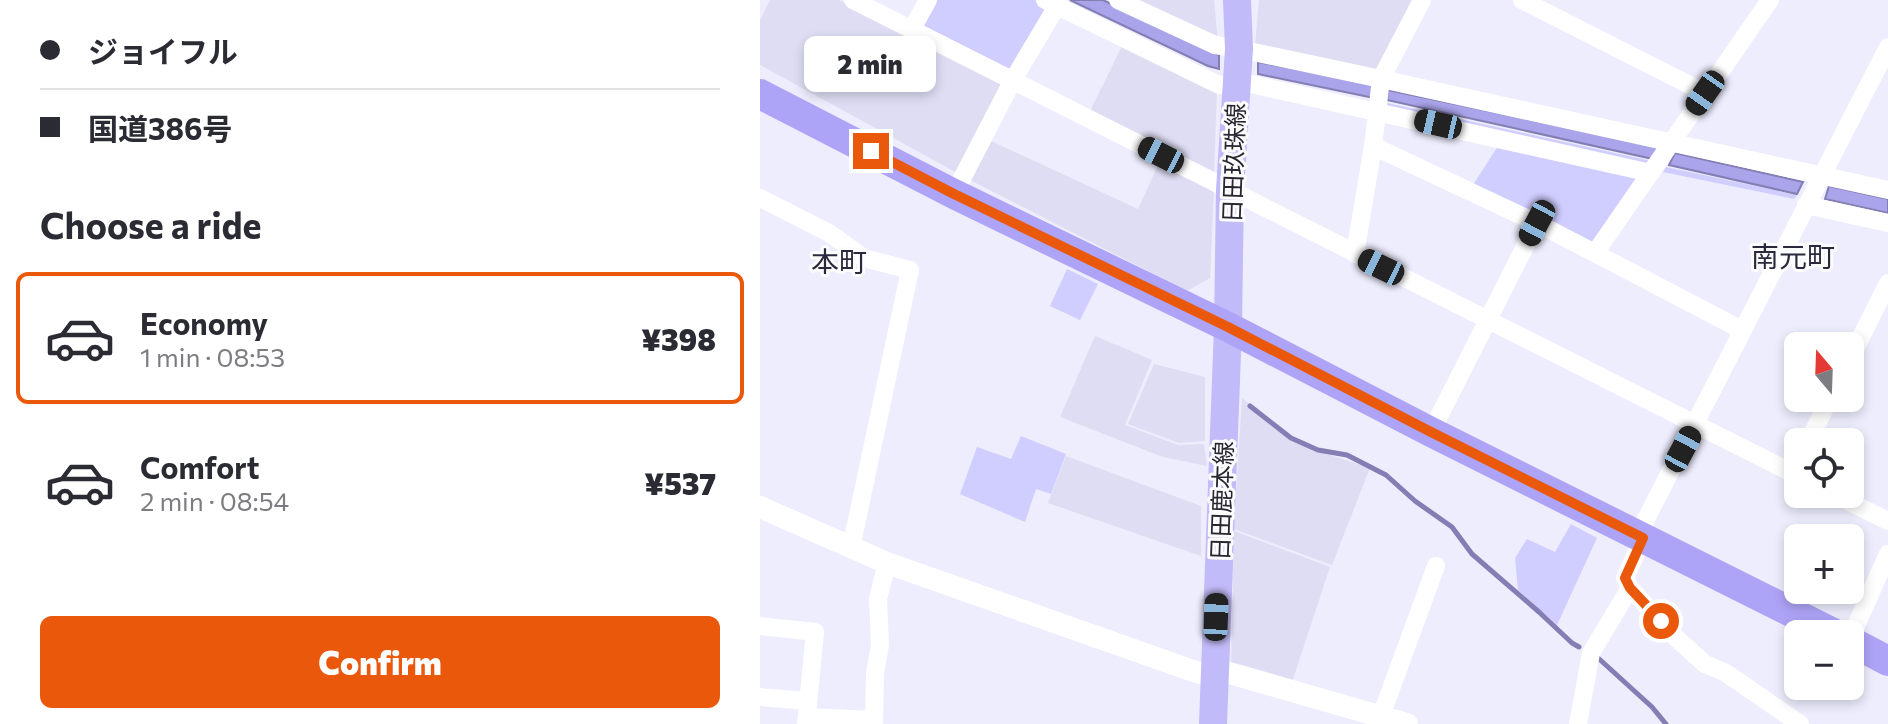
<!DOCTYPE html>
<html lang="en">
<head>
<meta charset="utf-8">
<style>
  body { margin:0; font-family:Commissioner,"Noto Sans JP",sans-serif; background:#f2f2f3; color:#2b2b33; height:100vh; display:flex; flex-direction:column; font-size:30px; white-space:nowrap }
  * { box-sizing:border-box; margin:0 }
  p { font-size:26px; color:#7c7c81 }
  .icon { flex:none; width:44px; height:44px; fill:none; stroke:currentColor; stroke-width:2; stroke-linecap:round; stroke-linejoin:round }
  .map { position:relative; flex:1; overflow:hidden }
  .drawer { display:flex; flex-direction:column; background:#fff; width:760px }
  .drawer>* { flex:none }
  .hud { display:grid; align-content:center; height:176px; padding:0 40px; background:#fff }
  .needle { width:52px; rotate:341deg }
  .tools { position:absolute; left:1024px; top:332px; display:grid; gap:16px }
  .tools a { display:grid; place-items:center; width:80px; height:80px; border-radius:12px; background:#fff; box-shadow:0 4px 12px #0003; font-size:40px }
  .end { position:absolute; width:36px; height:36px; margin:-18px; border:10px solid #ea580c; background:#fff; box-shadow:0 0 0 4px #fff }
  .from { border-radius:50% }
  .bubble { position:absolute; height:56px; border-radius:12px; background:#fff; box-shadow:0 4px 12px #0003; font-size:26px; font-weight:800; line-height:56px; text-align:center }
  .car { position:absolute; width:24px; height:48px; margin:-24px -12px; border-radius:10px; box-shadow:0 0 6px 2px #0007; background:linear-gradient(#222 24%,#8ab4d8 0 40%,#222 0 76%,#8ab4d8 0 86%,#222 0) }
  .hud b { display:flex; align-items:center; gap:28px; height:76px; font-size:30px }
  .hud b+b { border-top:2px solid #e1e1e2 }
  .hud i { width:20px; height:20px; background:#2b2b33 }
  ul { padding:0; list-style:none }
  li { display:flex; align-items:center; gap:24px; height:132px; margin:0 16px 12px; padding:0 24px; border:4px solid transparent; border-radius:12px }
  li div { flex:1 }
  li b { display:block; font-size:30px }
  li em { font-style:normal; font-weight:800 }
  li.current { border-color:#ea580c }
  li>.icon { width:72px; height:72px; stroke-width:1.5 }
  h2 { padding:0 40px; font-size:36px; line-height:96px }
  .primary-button { display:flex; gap:16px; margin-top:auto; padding:16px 40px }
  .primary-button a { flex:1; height:92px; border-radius:12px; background:#ea580c; color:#fff; font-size:32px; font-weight:800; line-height:92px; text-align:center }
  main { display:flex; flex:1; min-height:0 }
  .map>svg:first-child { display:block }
</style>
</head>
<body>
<main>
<section class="drawer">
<div class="hud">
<b><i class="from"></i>ジョイフル</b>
<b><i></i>国道386号</b>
</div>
<h2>Choose a ride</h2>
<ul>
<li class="current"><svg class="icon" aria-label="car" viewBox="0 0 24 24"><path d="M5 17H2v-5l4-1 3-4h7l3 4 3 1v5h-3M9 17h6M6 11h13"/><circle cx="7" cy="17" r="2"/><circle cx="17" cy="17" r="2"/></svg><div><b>Economy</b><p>1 min · 08:53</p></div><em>¥398</em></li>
<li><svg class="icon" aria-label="car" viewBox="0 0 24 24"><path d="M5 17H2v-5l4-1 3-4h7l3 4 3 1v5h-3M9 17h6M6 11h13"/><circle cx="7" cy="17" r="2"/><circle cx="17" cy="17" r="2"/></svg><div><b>Comfort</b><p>2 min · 08:54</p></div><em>¥537</em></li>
</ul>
<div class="primary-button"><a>Confirm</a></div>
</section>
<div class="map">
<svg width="1128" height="724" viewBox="0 0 1128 724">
  <rect width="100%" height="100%" fill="#ededfe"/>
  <path fill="#deddf3" d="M10 0H79L245 85 218 135 378 209 399 163 454 190 450 278 427 291 210 180 0 65V20Z
    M369 0H454L458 42Z
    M499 0H653L617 70 495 46Z
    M363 44 457 90 454 174 330 111Z
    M335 336 392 360 365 425 418 445 444 444 447 466 403 457 300 417Z
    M394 364 445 377V441L419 443 368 424Z
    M482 398 528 438 552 449 610 468 572 565 474 529Z
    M306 456 441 506V556L288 503Z
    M474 531 570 567 532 682 471 666Z"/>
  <path fill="#d0cdff" d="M172 0H275L284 4 285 12 256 69 247 70 166 28 163 25Z
    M627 103 891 161 888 166 628 108Z
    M740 143 882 175 832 242 711 188Z
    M906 167 1037 195 1034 199 903 172Z
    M307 269 338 284 320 320 290 306Z
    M261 436 306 454 291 494 276 489 265 522 200 494 217 447 251 459Z
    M811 524 837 538 797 625 758 590 755 558 767 539 795 552Z"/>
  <path fill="#aaa4eb" stroke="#837eb3" stroke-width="2" d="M310 0H343L459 55V69L448 66Z
    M498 62 614 84V98L498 74Z
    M628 90 899 147 893 159 627 100Z
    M915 153 1043 182 1037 194 909 165Z
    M1069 186 1128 199V213L1065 199Z"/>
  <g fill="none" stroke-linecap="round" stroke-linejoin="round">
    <path stroke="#837eb3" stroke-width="5" d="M490 406 531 438 558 450 587 455 626 475 655 501 692 527 712 554 779 612 812 643 819 647
      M837 657 892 707 906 724"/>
    <path stroke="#fff" stroke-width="18" d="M93 0 1038 476
      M285 0 459 85 491 84 891 173
      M358 0 455 45 479 49 621 79 1128 190
      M762 0 945 93
      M152 29 168 0
      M613 146 777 223 982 330
      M194 194 253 80 297 6
      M0 198 69 233 104 258 150 270 91 548
      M1046 205 1128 223
      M835 253 1010 0
      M595 254 613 146 621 79 662 0
      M1090 359 1128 283
      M671 432 777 223
      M1048 442 1070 398
      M1074 494 1128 521
      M870 588 865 578 883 538 885 521 1128 47
      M0 626 55 632 46 724
      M1090 639 1128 554
      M0 697 48 701
      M621 716 676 566
      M47 717 114 720
      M114 724 115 673 120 645 118 599 127 563
      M818 724 831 653 870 588 915 637 945 664 966 673 1040 724"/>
    <path stroke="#fff" stroke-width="22" d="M0 507 127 563 439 673 466 672 647 724"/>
    <path stroke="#c2bbf9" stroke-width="28" d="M453 724 468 327 470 190 479 49 477 0"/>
    <path stroke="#aea4f7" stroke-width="30" d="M0 94 194 194 468 327 671 432 1075 634
      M1090 641 1128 661"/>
  </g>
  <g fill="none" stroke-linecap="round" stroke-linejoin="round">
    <path stroke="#ea580c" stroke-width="10" d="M111 151 194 194 468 327 671 432 883 538 865 578 870 588 901 621"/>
  </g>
  <g text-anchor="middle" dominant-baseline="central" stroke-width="6" stroke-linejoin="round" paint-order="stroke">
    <g font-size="24" fill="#272631" stroke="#fcfcfc">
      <text transform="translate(473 163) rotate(-88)">日田玖珠線</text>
      <text transform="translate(461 501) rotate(-88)">日田鹿本線</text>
    </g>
    <g font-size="28" fill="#29283d" stroke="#fcfcfc">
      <text x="1033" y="256">南元町</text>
      <text x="79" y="261">本町</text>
    </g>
  </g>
</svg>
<div class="tools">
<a><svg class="needle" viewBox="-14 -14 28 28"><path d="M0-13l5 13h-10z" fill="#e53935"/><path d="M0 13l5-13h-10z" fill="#7c7c81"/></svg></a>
<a><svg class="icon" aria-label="locate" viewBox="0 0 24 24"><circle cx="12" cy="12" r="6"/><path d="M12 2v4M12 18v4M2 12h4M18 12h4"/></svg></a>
<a>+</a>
<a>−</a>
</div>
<i class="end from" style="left:901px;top:621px"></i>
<i class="end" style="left:111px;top:151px"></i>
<div class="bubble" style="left:44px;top:36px;width:132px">2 min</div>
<i class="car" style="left:945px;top:93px;rotate:215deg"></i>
<i class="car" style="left:678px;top:124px;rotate:283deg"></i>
<i class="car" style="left:401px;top:155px;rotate:297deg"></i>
<i class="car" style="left:777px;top:223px;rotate:208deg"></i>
<i class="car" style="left:621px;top:267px;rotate:296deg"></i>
<i class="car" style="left:923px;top:449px;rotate:28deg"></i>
<i class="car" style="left:456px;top:617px;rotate:2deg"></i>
</div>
</main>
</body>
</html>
